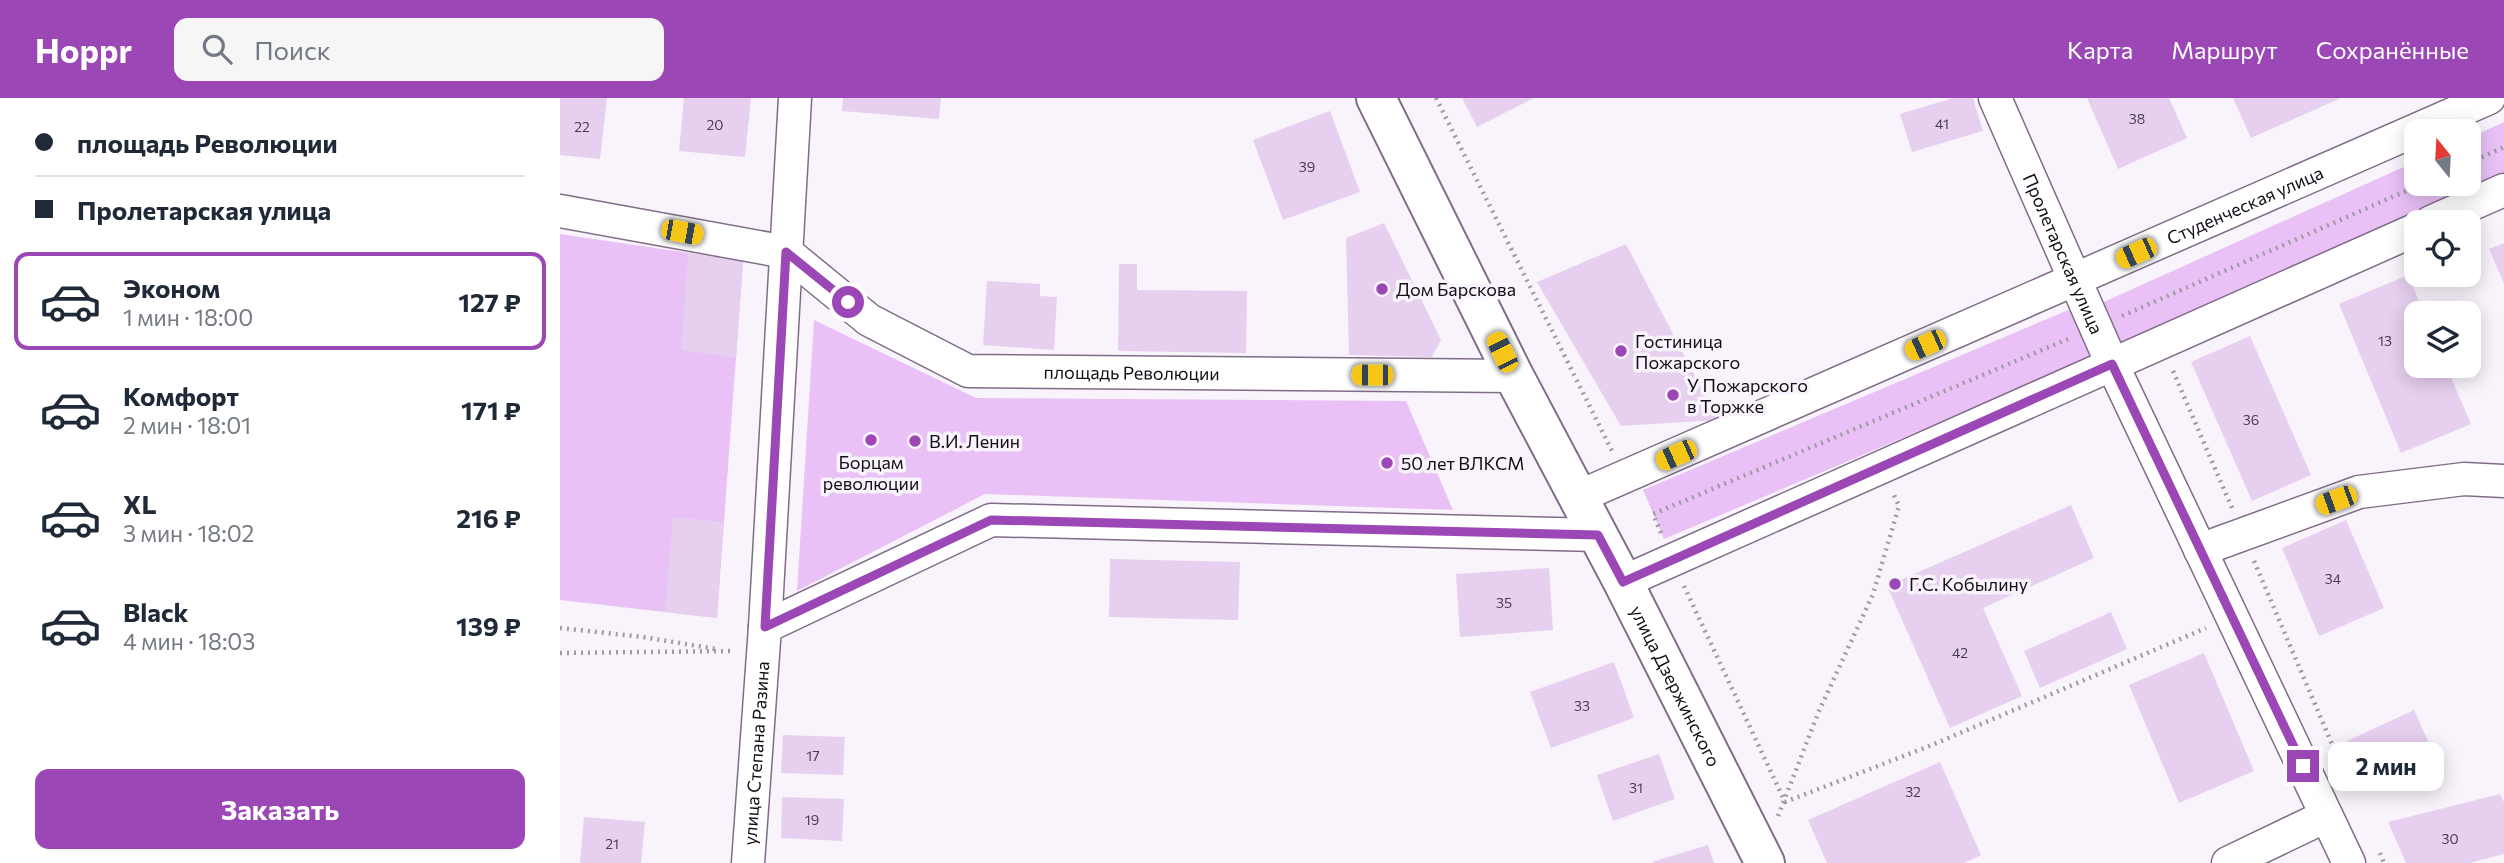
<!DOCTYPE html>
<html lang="ru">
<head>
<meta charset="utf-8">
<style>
  body { margin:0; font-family:Commissioner,sans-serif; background:#f6f6f7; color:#1f2937; height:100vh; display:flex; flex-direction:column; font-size:26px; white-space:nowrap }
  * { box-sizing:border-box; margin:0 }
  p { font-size:23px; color:#747a83 }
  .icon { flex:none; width:38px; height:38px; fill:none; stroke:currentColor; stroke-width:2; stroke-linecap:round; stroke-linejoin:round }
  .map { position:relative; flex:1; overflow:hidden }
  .side { display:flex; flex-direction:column; background:#fff; width:560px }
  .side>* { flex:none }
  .banner { display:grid; align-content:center; height:154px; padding:0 35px; background:#fff }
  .needle { width:46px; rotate:342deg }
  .tools { position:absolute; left:1844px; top:21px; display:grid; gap:14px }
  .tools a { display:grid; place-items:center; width:77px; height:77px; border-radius:14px; background:#fff; box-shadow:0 4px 18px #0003; font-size:35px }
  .end { position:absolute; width:32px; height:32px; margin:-16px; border:9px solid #9b47b6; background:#fff; box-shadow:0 0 0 4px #fff }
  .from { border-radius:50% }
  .bubble { position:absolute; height:49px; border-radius:14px; background:#fff; box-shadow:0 4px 18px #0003; font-size:23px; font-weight:700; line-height:49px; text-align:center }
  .car { position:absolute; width:21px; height:42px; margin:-21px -10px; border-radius:9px; box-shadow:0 0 5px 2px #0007; background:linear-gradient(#f5c518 24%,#345 0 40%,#f5c518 0 76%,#345 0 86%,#f5c518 0) }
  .banner b { display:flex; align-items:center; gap:24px; height:66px; font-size:26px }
  .banner b+b { border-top:2px solid #e0e1e3 }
  .banner i { width:18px; height:18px; background:#1f2937 }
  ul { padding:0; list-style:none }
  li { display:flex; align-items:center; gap:21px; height:98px; margin:0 14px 10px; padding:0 21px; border:4px solid transparent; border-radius:14px }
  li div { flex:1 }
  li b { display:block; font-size:26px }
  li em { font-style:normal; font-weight:700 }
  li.on { border-color:#9b47b6 }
  li>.icon { width:63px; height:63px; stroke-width:1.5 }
  .action { display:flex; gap:14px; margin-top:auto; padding:14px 35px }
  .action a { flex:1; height:80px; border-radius:14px; background:#9b47b6; color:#fff; font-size:28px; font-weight:700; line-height:80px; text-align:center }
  header { display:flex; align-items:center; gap:42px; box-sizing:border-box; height:98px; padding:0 35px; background:#9b47b6; color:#fff }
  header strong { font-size:33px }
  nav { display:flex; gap:38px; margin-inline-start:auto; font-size:24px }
  .search { width:490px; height:63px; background:#f6f6f7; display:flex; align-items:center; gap:18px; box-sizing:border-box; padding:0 24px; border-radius:14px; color:#747a83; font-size:26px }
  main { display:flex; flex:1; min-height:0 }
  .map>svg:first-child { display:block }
</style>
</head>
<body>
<header>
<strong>Hoppr</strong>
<div class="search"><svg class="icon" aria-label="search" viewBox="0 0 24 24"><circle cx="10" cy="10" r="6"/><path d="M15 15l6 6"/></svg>Поиск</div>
<nav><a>Карта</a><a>Маршрут</a><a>Сохранённые</a></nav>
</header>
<main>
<section class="side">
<div class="banner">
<b><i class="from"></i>площадь Революции</b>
<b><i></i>Пролетарская улица</b>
</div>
<ul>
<li class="on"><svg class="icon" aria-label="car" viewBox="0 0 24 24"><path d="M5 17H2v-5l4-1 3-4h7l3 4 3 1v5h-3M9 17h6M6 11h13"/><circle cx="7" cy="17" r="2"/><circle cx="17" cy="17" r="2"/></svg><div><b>Эконом</b><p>1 мин · 18:00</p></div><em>127 ₽</em></li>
<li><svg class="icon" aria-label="car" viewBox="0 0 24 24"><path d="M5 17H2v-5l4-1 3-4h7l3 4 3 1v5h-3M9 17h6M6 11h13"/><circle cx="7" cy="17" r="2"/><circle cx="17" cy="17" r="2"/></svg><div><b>Комфорт</b><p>2 мин · 18:01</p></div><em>171 ₽</em></li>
<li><svg class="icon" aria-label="car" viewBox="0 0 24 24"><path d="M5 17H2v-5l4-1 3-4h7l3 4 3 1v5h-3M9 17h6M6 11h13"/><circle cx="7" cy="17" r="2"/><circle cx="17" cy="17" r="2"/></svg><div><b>XL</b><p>3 мин · 18:02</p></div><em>216 ₽</em></li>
<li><svg class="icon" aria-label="car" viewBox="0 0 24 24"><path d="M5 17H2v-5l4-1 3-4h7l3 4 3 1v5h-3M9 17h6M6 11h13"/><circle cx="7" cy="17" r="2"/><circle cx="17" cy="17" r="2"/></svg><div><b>Black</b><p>4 мин · 18:03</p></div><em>139 ₽</em></li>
</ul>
<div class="action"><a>Заказать</a></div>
</section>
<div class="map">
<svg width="1944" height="765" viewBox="0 0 1944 765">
  <rect width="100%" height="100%" fill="#f9f4fb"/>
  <path fill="#e9c1f7" d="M1944 24V81L1558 253 1537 207 1857 63V86H1909V40Z
    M0 136 183 163 157 520 0 502Z
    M1513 210 1534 259 1104 441 1083 392Z
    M254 222 416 300 846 303 893 412 425 396 237 493Z"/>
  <path fill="#e6cfef" d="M0 0H47L40 61 0 57Z
    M124 0H191L185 59 119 53Z
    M283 0H381L379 21 282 13Z
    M902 0H974L917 29Z
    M1393 0H1413L1423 33 1352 54 1340 16Z
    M1527 0H1609L1627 40 1558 71Z
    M1673 0H1781L1691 40Z
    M770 13 800 94 723 122 693 42Z
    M824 125 881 242 872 259 789 257 786 140Z
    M1944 145V186L1929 151Z
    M1066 146 1158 322 1061 328 977 184Z
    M128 155 183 163 176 260 121 252Z
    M559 166H577V192L687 193 686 255 558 253Z
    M1848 177 1864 215H1857V268H1886L1911 326 1841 355 1779 206Z
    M427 183 480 186V198L497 199 494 252 423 247Z
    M1690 238 1751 377 1692 403 1631 264Z
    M1511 407 1534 460 1423 510 1462 598 1390 630 1327 488Z
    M113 419 163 424 157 520 105 514Z
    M1786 422 1824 510 1759 538 1722 450Z
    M550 461 680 464 678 522 549 519Z
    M989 470 993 532 900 539 896 476Z
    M1551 514 1567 551 1480 590 1464 553Z
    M1644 555 1694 673 1619 705 1569 587Z
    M1054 564 1074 620 991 650 970 594Z
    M1854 612 1873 654 1806 684 1787 643Z
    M223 637 285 639 283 677 221 675Z
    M1099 656 1115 701 1053 723 1037 677Z
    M1380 664 1421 757 1404 765H1267L1248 722Z
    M1940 696 1944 704V756L1910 765H1846L1828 724Z
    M222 699 284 701 282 743 221 740Z
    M24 719 85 724 81 765H20Z
    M1148 747 1154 765H1093L1092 764Z"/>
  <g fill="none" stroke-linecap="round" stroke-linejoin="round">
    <g stroke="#816c88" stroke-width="35">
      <g id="minor">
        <path id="s1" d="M1435 0 1552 266 1789 765"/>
        <path id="s2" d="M0 113 226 154 309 222 408 273 954 278"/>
        <path d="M1871 124 1944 92"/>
        <path id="s3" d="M1018 399 1929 0"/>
        <path d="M1640 452 1799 394 1904 381 1944 383"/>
        <path d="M1063 484 1857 131"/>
        <path d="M205 529 431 422 1038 437"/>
        <path id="s4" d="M188 765 205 529 235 0"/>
        <path d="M1668 765 1766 718"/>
      </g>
    </g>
    <g stroke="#816c88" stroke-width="42">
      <g id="major">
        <path id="s5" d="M816 0 954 278 1063 484 1205 765"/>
      </g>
    </g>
    <path stroke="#9f99a1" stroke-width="4.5" stroke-dasharray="2 5" stroke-linecap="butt" d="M876 0 1052 353
      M1909 65 1944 49
      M1562 218 1862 86
      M1613 273 1672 410
      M1101 435 1093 416 1508 241
      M1694 463 1792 693
      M1124 488 1225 704 1372 647 1646 530
      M0 530 83 539 156 551
      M0 555 174 553
      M1218 718 1259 613 1313 496 1339 408 1334 397
      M1820 755 1824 765"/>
    <use href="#minor" stroke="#fff" stroke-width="32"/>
    <use href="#major" stroke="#fff" stroke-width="38"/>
  </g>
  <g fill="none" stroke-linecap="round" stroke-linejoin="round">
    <path stroke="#9b47b6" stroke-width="9" d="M288 204 226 154 205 529 431 422 1038 437 1063 484 1552 266 1743 668"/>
  </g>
  <g fill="#9b47b6" stroke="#f9f4fb" stroke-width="2.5">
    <circle cx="822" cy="191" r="7"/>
    <circle cx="1061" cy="253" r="7"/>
    <circle cx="1113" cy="297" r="7"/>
    <circle cx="311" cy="342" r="7"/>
    <circle cx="355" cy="343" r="7"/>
    <circle cx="827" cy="365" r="7"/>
    <circle cx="1335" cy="486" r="7"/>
  </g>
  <g text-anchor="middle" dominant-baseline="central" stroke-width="7" stroke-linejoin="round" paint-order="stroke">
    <g font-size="14" fill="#493e4e">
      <text x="1577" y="20">38</text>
      <text x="1382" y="25">41</text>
      <text x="155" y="26">20</text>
      <text x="22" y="28">22</text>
      <text x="747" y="68">39</text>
      <text x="1825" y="242">13</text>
      <text x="1691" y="321">36</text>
      <text x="1773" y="480">34</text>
      <text x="944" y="504">35</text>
      <text x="1400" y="554">42</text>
      <text x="1022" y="607">33</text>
      <text x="253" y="657">17</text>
      <text x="1076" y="689">31</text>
      <text x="1353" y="693">32</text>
      <text x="252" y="721">19</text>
      <text x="1890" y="740">30</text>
      <text x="52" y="745">21</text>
    </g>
    <g font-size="18" fill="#150d18" stroke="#f9f4fb">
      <text stroke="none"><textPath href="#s3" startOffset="728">Студенческая улица</textPath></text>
      <text stroke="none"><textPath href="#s1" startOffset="170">Пролетарская улица</textPath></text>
      <text stroke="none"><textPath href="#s2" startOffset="612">площадь Революции</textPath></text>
      <text stroke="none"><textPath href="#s5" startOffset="660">улица Дзержинского</textPath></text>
      <text stroke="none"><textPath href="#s4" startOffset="110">улица Степана Разина</textPath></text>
    </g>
    <g font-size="18" fill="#150d18" stroke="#f9f4fb" text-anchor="start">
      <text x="836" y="191">Дом Барскова</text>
      <text x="1075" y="243">Гостиница<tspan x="1075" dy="21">Пожарского</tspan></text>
      <text x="1127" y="287">У Пожарского<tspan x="1127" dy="21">в Торжке</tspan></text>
      <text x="369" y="343">В.И. Ленин</text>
      <text x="311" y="364" text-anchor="middle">Борцам<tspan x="311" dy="21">революции</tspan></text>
      <text x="841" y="365">50 лет ВЛКСМ</text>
      <text x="1349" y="486">Г.С. Кобылину</text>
    </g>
  </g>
</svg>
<div class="tools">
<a><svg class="needle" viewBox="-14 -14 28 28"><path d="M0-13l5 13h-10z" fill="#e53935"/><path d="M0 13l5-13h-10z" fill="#747a83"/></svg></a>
<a><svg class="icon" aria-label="locate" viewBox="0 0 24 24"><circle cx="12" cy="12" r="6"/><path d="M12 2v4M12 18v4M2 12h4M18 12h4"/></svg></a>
<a><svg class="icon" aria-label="layers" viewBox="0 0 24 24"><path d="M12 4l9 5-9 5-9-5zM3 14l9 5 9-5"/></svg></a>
</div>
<i class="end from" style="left:288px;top:204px"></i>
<i class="end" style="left:1743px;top:668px"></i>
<div class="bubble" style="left:1768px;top:644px;width:116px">2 мин</div>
<i class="car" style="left:122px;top:134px;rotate:100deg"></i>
<i class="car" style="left:1576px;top:155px;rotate:246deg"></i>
<i class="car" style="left:1365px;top:247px;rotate:246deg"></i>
<i class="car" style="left:942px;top:254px;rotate:334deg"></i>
<i class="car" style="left:812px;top:277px;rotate:270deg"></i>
<i class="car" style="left:1116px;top:357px;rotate:246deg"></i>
<i class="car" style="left:1776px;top:402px;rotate:250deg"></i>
</div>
</main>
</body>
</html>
